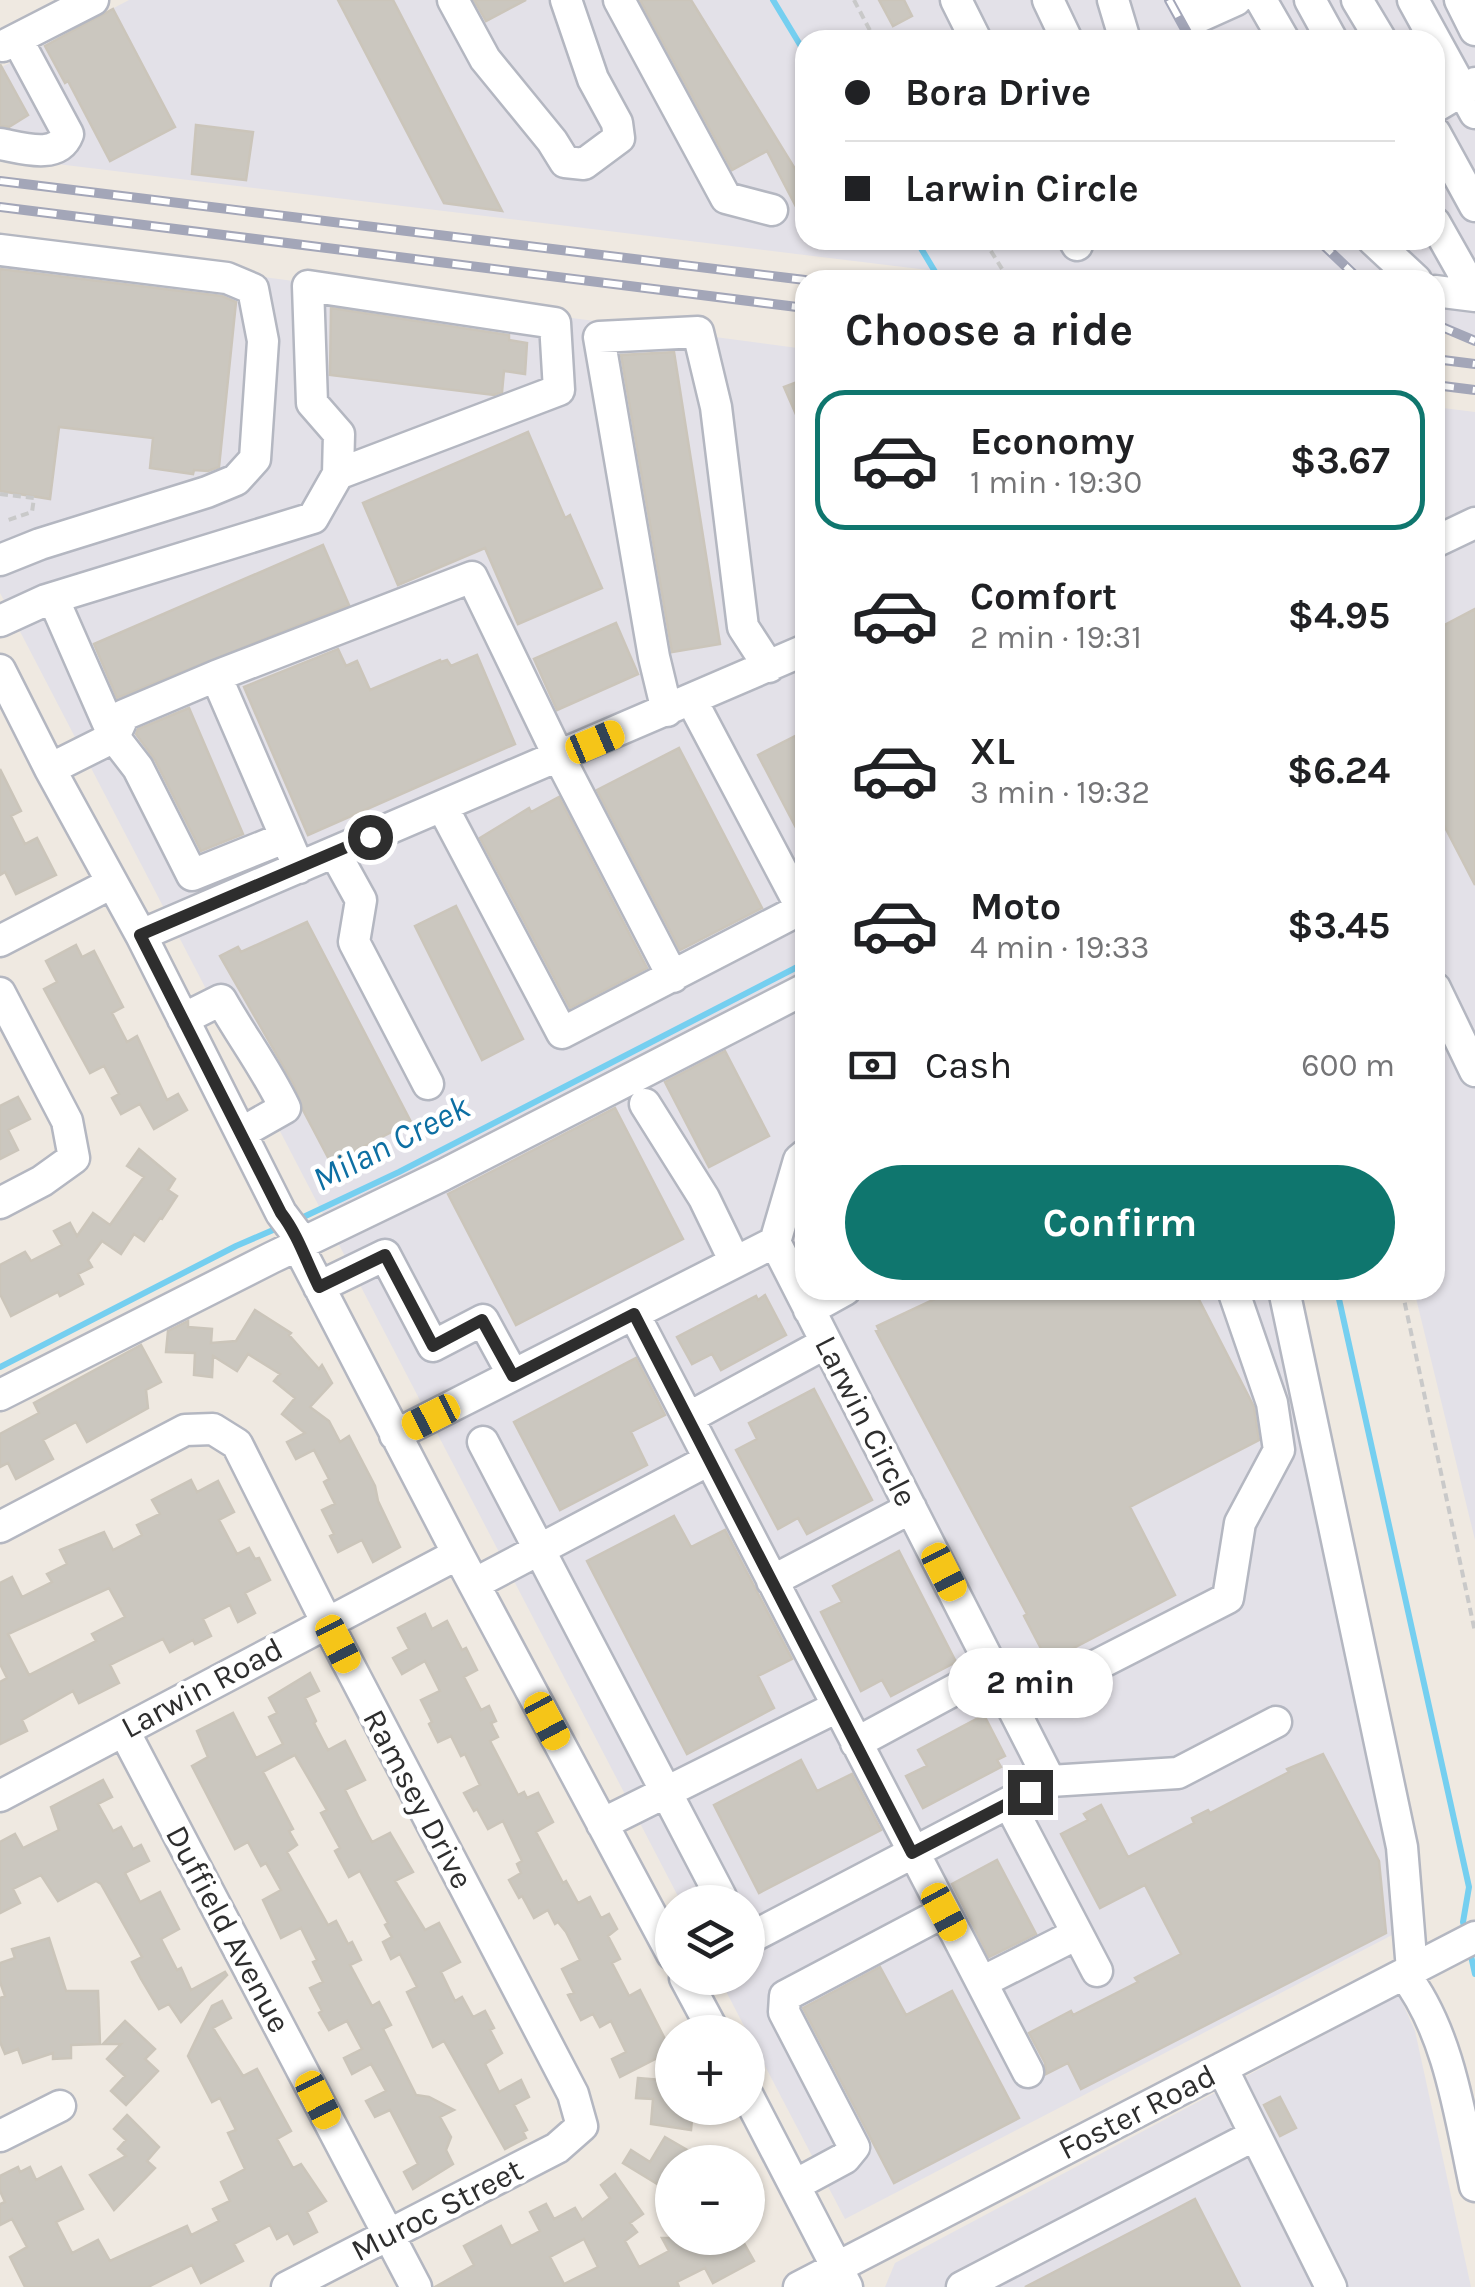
<!DOCTYPE html>
<html lang="en">
<head>
<meta charset="utf-8">
<style>
  body { margin:0; font-family:Karla,sans-serif; background:#f2f2f2; color:#202124; height:100vh; display:flex; flex-direction:column; font-size:38px; white-space:nowrap }
  * { box-sizing:border-box; margin:0 }
  p { font-size:32px; color:#757577 }
  .icon { flex:none; width:55px; height:55px; fill:none; stroke:currentColor; stroke-width:2; stroke-linecap:round; stroke-linejoin:round }
  .map { position:relative; flex:1; overflow:hidden }
  .panel { position:absolute; left:795px; top:270px; width:650px; height:1030px; display:flex; flex-direction:column; background:#fff; border-radius:30px; box-shadow:0 2px 8px #0004 }
  .panel>* { flex:none }
  .hud { position:absolute; left:795px; top:30px; width:650px; height:220px; border-radius:30px; box-shadow:0 2px 8px #0004; display:grid; align-content:center; height:220px; padding:0 50px; background:#fff }
  .controls { position:absolute; left:655px; top:1885px; display:grid; gap:20px }
  .controls a { display:grid; place-items:center; width:110px; height:110px; border-radius:50%; background:#fff; box-shadow:0 2px 8px #0004; font-size:50px }
  .end { position:absolute; width:45px; height:45px; margin:-22px; border:12px solid #2e2e2e; background:#fff; box-shadow:0 0 0 5px #fff }
  .from { border-radius:50% }
  .bubble { position:absolute; height:70px; border-radius:35px; background:#fff; box-shadow:0 2px 8px #0004; font-size:32px; font-weight:700; line-height:70px; text-align:center }
  .car { position:absolute; width:30px; height:60px; margin:-30px -15px; border-radius:12px; box-shadow:0 0 8px 2px #0007; background:linear-gradient(#f5c518 24%,#345 0 40%,#f5c518 0 76%,#345 0 86%,#f5c518 0) }
  .hud b { display:flex; align-items:center; gap:35px; height:95px; font-size:38px }
  .hud b+b { border-top:2px solid #e0e0e0 }
  .hud i { width:25px; height:25px; background:#202124 }
  ul { padding:0; list-style:none }
  li { display:flex; align-items:center; gap:30px; height:140px; margin:0 20px 15px; padding:0 30px; border:5px solid transparent; border-radius:30px }
  li div { flex:1 }
  li b { display:block; font-size:38px }
  li em { font-style:normal; font-weight:700 }
  li.current { border-color:#0f766e }
  li>.icon { width:90px; height:90px; stroke-width:1.5 }
  h2 { padding:0 50px; font-size:45px; line-height:120px }
  .pay { display:flex; align-items:center; gap:25px; height:110px; padding:0 50px; font-size:38px }
  .pay p { margin-inline-start:auto }
  .button { display:flex; gap:20px; margin-top:auto; padding:20px 50px }
  .button a { flex:1; height:115px; border-radius:60px; background:#0f766e; color:#fff; font-size:40px; font-weight:700; line-height:115px; text-align:center }
  .map>svg:first-child { display:block }
</style>
</head>
<body>
<div class="map">
<svg width="1475" height="2287" viewBox="0 0 1475 2287">
  <rect width="100%" height="100%" fill="#efe9e1"/>
  <path fill="#e3e1e8" fill-rule="evenodd" d="M129 0H1475V338L1435 332V280H1010L0 157V68ZM805 40H1435V240H805Z
    M0 242 805 349V1290H1291L1377 1649 1423 1919 845 2219 719 1978H748V1902H681L0 593Z
    M1435 407 1475 412V1540L1414 1290H1435Z
    M1399 1995 1415 2031 1471 2287H885L895 2263Z"/>
  <g fill="none" stroke-linecap="round" stroke-linejoin="round">
    <path stroke="#75cff0" stroke-width="6" d="M773 0 805 53
      M916 240 940 280
      M297 1220 399 1172 805 963
      M1337 1290 1469 1887 1463 1922 1466 1934
      M0 1367 236 1246 280 1227
      M1470 1951 1475 1974"/>
  </g>
  <path fill="#cbc7bf" stroke="#cbc5ba" stroke-width="2.5" fill-rule="evenodd" d="M338 0H393L502 211 444 203Z
    M474 0H526L486 21Z
    M640 0H691L805 185V224L767 151 732 170Z
    M879 0H904L912 16 893 26Z
    M113 9 175 127 110 161 68 81 65 83 45 46Z
    M0 64 28 115 9 127 0 126Z
    M196 125 253 132 246 180 192 174Z
    M0 269 222 296 236 302 219 467 208 471 194 470 193 474 150 468 153 438 59 427 50 499 0 491Z
    M331 308 509 335V340L527 343 525 374 504 371 502 392 494 395 330 375Z
    M674 352 720 644 672 652 621 355Z
    M805 379V435L784 387Z
    M528 432 565 518 570 515 602 588 518 624 485 548 398 585 363 503Z
    M323 545 349 605 117 698 94 644Z
    M1475 609V885L1435 808V630Z
    M616 623 638 674 557 710 534 659Z
    M338 649 346 666 357 661 370 690 440 660 441 662 447 660 451 666 477 655 515 744 308 835 244 687Z
    M189 708 243 834 201 851 155 760 136 734 138 729Z
    M805 731V845L758 755Z
    M679 748 762 908 680 950 597 790Z
    M0 769 21 811 11 816 25 844 37 838 56 875 16 894 5 872 0 875Z
    M559 797 647 968 570 1008 480 838 529 808 531 812Z
    M456 906 523 1039 482 1060 415 926Z
    M307 922 411 1122 331 1163 303 1110 294 1085 220 956 238 947 241 952Z
    M76 945 82 957 94 951 123 1007 112 1013 127 1042 137 1036 167 1100 178 1094 187 1110 154 1129 140 1104 121 1114 112 1098 119 1094 104 1066 90 1073 44 989 57 982 46 961Z
    M725 1051 769 1136 709 1167 665 1082Z
    M18 1097 30 1119 8 1130 18 1150 0 1159V1106Z
    M615 1108 683 1239 516 1325 448 1194Z
    M139 1149 175 1179 168 1190 177 1196 162 1219 160 1218 144 1241 134 1234 121 1254 102 1241 88 1260 92 1267 78 1274 83 1284 60 1296 58 1292 11 1316 0 1294V1265L25 1252 31 1261 62 1245 54 1231 70 1223 77 1236 93 1213 110 1225 144 1177 127 1166Z
    M954 1290H1194L1254 1407 1259 1440 1130 1507 1175 1595 1070 1650 1072 1653 1053 1663 1051 1660 1048 1662 1024 1616 1027 1614 876 1331 879 1330 877 1326Z
    M765 1295 786 1335 721 1370 712 1354 692 1364 677 1337 756 1296 758 1300Z
    M255 1310 291 1333 289 1335 319 1369 322 1365 332 1383 310 1407 329 1421 340 1442 349 1436 375 1486 378 1501 400 1547 373 1562 362 1540 338 1552 330 1536 334 1534 322 1510 335 1504 324 1482 329 1479 314 1450 296 1459 287 1442 305 1433 282 1414 295 1398 274 1381 280 1374 248 1354 237 1371 213 1356 212 1377 194 1375 195 1353 166 1352 168 1331 188 1321V1327L212 1329 211 1343 236 1341Z
    M141 1345 161 1382 146 1390 148 1408 87 1442 76 1422 43 1440 53 1459 16 1479 8 1463 0 1467V1434L39 1413 34 1403Z
    M636 1358 665 1415 631 1432 647 1465 560 1510 514 1422Z
    M814 1389 872 1500 807 1534 798 1518 778 1529 736 1450 757 1439 749 1423Z
    M191 1480 197 1492 218 1481 234 1512 219 1520 237 1554 249 1548 255 1559 259 1558 270 1580 245 1593 255 1613 238 1622 230 1605 203 1619 211 1636 195 1644 193 1640 170 1652 163 1639 110 1665 119 1683 79 1703 73 1691 22 1720 27 1731 0 1744V1682L7 1678 0 1664V1583L12 1577 22 1597 52 1582 47 1574 67 1564 60 1550 104 1532 113 1550 142 1535 137 1525 160 1514 152 1500ZM109 1588 125 1617 92 1634 96 1641 29 1675 8 1634Z
    M674 1516 691 1547 725 1530 792 1659 758 1676 774 1708 687 1754 587 1561Z
    M899 1551 956 1662 891 1696 882 1680 861 1691 821 1612 842 1602 833 1586Z
    M425 1614 432 1629 447 1621 462 1650 466 1648 477 1670 464 1677 481 1710 489 1706 496 1721 491 1723 498 1737 490 1741 518 1795 524 1792 527 1798 538 1793 553 1822 536 1832 563 1883 566 1881 578 1903 590 1897 601 1918 609 1914 617 1929 608 1936 620 1959 612 1963 629 1996 640 1990 671 2051 620 2077 612 2059 626 2052 611 2021 600 2027 593 2014 581 2020 568 1995 574 1993 562 1969 580 1960 566 1932 558 1922 555 1924 548 1910 534 1918 522 1896 519 1898 509 1880 521 1873 517 1864 522 1861 503 1821 488 1829 477 1809 474 1811 464 1793 480 1785 465 1754 461 1756 451 1736 438 1742 429 1724 432 1722 421 1700 440 1691 425 1661 402 1674 393 1658 409 1649 398 1628Z
    M310 1673 319 1691 305 1698 316 1721 314 1723 328 1750 345 1741 365 1780 345 1790 358 1816 372 1842 390 1833 413 1872 395 1881 425 1930 439 1923 460 1962 441 1972 455 2001 462 1997 473 2017 485 2011 494 2028 490 2030 502 2053 485 2064 499 2092 521 2080 529 2097 514 2105 527 2130 523 2132 526 2138 505 2149 444 2041 433 2047 407 1992 417 1987 400 1954 391 1959 383 1942 392 1937 385 1925 388 1923 360 1871 349 1877 335 1851 340 1848 321 1813 327 1810 295 1755 263 1772 293 1829 289 1831 297 1845 287 1852 328 1925 336 1921 348 1944 352 1942 361 1960 350 1965 372 2006 379 2002 391 2025 383 2029 416 2095 429 2097 454 2110 440 2117 451 2137 446 2150 453 2164 413 2189 404 2172 418 2164 390 2110 375 2117 366 2101 386 2091 371 2064 352 2074 344 2058 362 2049 347 2021 329 2030 319 2013 322 2011 310 1988 323 1982 313 1962 317 1960 301 1928 281 1938 263 1900 281 1890 266 1863 261 1866 248 1842 235 1849 192 1766 208 1757 197 1731 233 1713 256 1758 283 1744 269 1717 277 1713 269 1698Z
    M984 1715 1005 1756 997 1760 1001 1767 923 1808 906 1776 927 1766 918 1750Z
    M1323 1754 1379 1861 1386 1933 1081 2089 1068 2063 1046 2074 1045 2063 1029 2033 1071 2011 1073 2015 1138 1982 1135 1978 1181 1954 1145 1885 1100 1908 1061 1834 1088 1820 1084 1814 1101 1805 1128 1857 1194 1823 1192 1818 1208 1810 1210 1813 1289 1772 1287 1769Z
    M801 1760 817 1791 852 1774 881 1830 759 1893 714 1805Z
    M103 1780 112 1797 98 1804 113 1831 121 1827 133 1849 141 1845 149 1861 125 1873 140 1902 160 1892 179 1929 161 1939 177 1970 181 1968 191 1990 225 1972 227 1975 181 2022 169 2004 159 2009 141 1979 132 1962 142 1957 101 1884 96 1881 58 1901 41 1875 13 1889 20 1903 0 1913V1842L15 1834 23 1848 59 1830 51 1807Z
    M997 1860 1036 1934 989 1957 952 1884Z
    M49 1938 66 1991H98L100 2044 71 2045V2058L53 2059V2053L23 2063 18 2049 5 2054 0 2042V1998L5 1996 0 1982V1963L15 1958 12 1949Z
    M880 1967 906 2015 952 1991 1019 2118 894 2183 803 2008Z
    M222 2001 231 2018 213 2028 243 2076 257 2069 291 2131 277 2139 293 2168 301 2164 326 2201 307 2212 317 2232 294 2244 288 2233 277 2239 270 2225 234 2244 243 2261 201 2283 192 2265 148 2287H25L10 2257 27 2247 12 2219 0 2225V2204L5 2202 0 2191V2176L18 2167 20 2172 30 2167 36 2180 61 2167 83 2209 56 2222 72 2253 98 2240 110 2261 187 2226 191 2235 219 2221 213 2209 230 2201 221 2182 245 2169 228 2133 236 2130 220 2098 212 2102 188 2056 212 2006Z
    M125 2021 155 2049 145 2059 158 2071 126 2105 111 2091 125 2076 107 2059 121 2044H103Z
    M638 2078 661 2080V2084L672 2085V2108H693L691 2130 651 2124 653 2099 636 2098Z
    M1280 2097 1296 2128 1280 2136 1264 2105Z
    M127 2115 159 2147 147 2161 155 2168 114 2210 90 2175 126 2156 118 2149 126 2140 114 2129Z
    M665 2137 708 2162H672V2193L623 2163 631 2150 650 2162Z
    M615 2174 643 2214 630 2223 637 2232 625 2241 639 2267 669 2251 662 2238H741L754 2261 713 2283 705 2268 677 2282 679 2287H435L474 2265 464 2246 501 2226 511 2246 540 2231 530 2212 546 2204 554 2219 575 2208 582 2220 610 2198 601 2185ZM584 2239 598 2267 564 2284 550 2257Z
    M1195 2199 1240 2287H1025L1170 2212Z"/>
  <g fill="none" stroke-linecap="round" stroke-linejoin="round">
    <g stroke="#b4b7c1" stroke-width="35">
      <path id="minor" d="M453 0 485 59 552 141 565 162 584 164 619 138 617 123 593 79 566 0
        M619 0 726 198 772 210
        M956 0 976 40
        M1048 0 1067 40
        M1113 0 1125 40
        M1185 0 1196 18 1236 0
        M1261 0 1284 40
        M1310 0 1332 40
        M1357 0 1381 40
        M1413 0 1475 113
        M1460 0 1475 30
        M3 46 93 0
        M1435 107 1475 83
        M1435 133 1475 206
        M0 144C22 148 58 160 68 134L17 39
        M1435 223 1475 294
        M1074 240 1077 245
        M1373 240 1416 280
        M0 250 227 278 253 289 263 341 255 459 236 480 207 492 40 544 0 560
        M1435 291 1475 296
        M1435 542 1475 523
        M53 598 114 737 138 768 192 875 284 838
        M0 621 46 600 313 518 338 474 339 434 312 403 308 286 555 323 559 390 338 474
        M0 670 50 769 141 935 281 1213 296 1233 298 1246 458 1554 672 1954
        M692 701 802 909
        M667 711 654 657 599 337 698 332 716 407 743 627 769 667
        M50 769 114 737 124 715 216 676
        M442 806 562 1033 805 907
        M335 853 361 900 354 942 428 1084
        M299 868 216 676 472 577 559 757 673 977
        M141 935 805 650
        M0 941 112 883
        M1435 988 1475 1071
        M0 993 67 1121 74 1158 42 1181 0 1203
        M183 1019 221 1000C242 1037 267 1070 285 1108L241 1133
        M645 1104 704 1198 735 1262
        M775 1242 799 1160 805 1155
        M319 1287 385 1255 433 1346 483 1320 513 1375
        M1284 1290 1402 1847 1412 1970
        M809 1310 845 1290
        M634 1314 1028 2072
        M0 1395 271 1258 443 1175 805 989
        M688 1418 826 1343
        M395 1435 775 1242 1050 1781 748 1939
        M483 1442 721 1897
        M0 1527 185 1430 213 1429 237 1444 326 1621 573 2094 582 2126 557 2148 287 2287
        M772 1581 911 1508
        M474 1584 709 1460
        M1013 1708 1228 1598 1240 1523 1279 1450 1272 1403 1233 1290
        M124 1731 416 2287
        M856 1743 993 1669
        M1050 1781 1178 1773 1276 1722
        M0 1796 458 1554
        M1009 1803 1097 1971
        M602 1824 837 1707
        M1404 1974C1449 2032 1460 2116 1475 2186
        M685 1978 714 2032
        M982 1982 1077 1934
        M1222 2068 1331 2287
        M748 2096 847 2287
        M0 2136 60 2106
        M795 2185 845 2158 854 2147 784 2012 785 1996 944 1912
        M799 2287 1475 1937
        M962 2287 1255 2135"/>
    </g>
    <path stroke="#c9c9c9" stroke-width="4" stroke-dasharray="8 5" stroke-linecap="butt" d="M854 0 875 40
      M984 240 1009 280
      M0 494 34 498 32 512 8 520
      M1402 1290 1475 1632"/>
    <use href="#minor" stroke="#fff" stroke-width="30"/>
    <g stroke="#a3a6b8" stroke-width="10">
      <path id="rail" d="M1169 0 1191 40
        M0 181 805 280
        M0 207 805 308
        M1318 240 1360 280
        M1435 324 1475 341
        M1435 359 1475 364
        M1435 385 1475 390"/>
    </g>
    <use href="#rail" stroke="#fff" stroke-width="6" stroke-dasharray="19" stroke-linecap="butt"/>
  </g>
  <g fill="none" stroke-linecap="round" stroke-linejoin="round">
    <path stroke="#2e2e2e" stroke-width="12" d="M370 837 140 935 281 1213C298 1235 306 1261 319 1287L385 1255 433 1346 482 1320 513 1376 634 1314 912 1853 1030 1792"/>
  </g>
  <g text-anchor="middle" dominant-baseline="central" stroke-width="9" stroke-linejoin="round" paint-order="stroke">
    <g font-size="32" fill="#2e2e2e" stroke="#fff">
      <text transform="translate(866 1421) rotate(63)">Larwin Circle</text>
      <text transform="translate(202 1688) rotate(-28)">Larwin Road</text>
      <text transform="translate(418 1799) rotate(62)">Ramsey Drive</text>
      <text transform="translate(228 1929) rotate(62)">Duffield Avenue</text>
      <text transform="translate(1137 2112) rotate(-27)">Foster Road</text>
      <text transform="translate(437 2210) rotate(-27)">Muroc Street</text>
    </g>
    <g font-size="35" font-style="italic" fill="#0d6fa3" stroke="#fff">
      <text transform="translate(391 1143) rotate(-27)">Milan Creek</text>
    </g>
  </g>
</svg>
<div class="controls">
<a><svg class="icon" aria-label="layers" viewBox="0 0 24 24"><path d="M12 4l9 5-9 5-9-5zM3 14l9 5 9-5"/></svg></a>
<a>+</a>
<a>−</a>
</div>
<i class="end from" style="left:370px;top:837px"></i>
<i class="end" style="left:1030px;top:1792px"></i>
<div class="bubble" style="left:948px;top:1648px;width:165px">2 min</div>
<i class="car" style="left:595px;top:742px;rotate:67deg"></i>
<i class="car" style="left:431px;top:1417px;rotate:243deg"></i>
<i class="car" style="left:944px;top:1572px;rotate:153deg"></i>
<i class="car" style="left:338px;top:1644px;rotate:153deg"></i>
<i class="car" style="left:547px;top:1721px;rotate:152deg"></i>
<i class="car" style="left:944px;top:1912px;rotate:152deg"></i>
<i class="car" style="left:318px;top:2100px;rotate:153deg"></i>
<div class="hud">
<b><i class="from"></i>Bora Drive</b>
<b><i></i>Larwin Circle</b>
</div>
<section class="panel">
<h2>Choose a ride</h2>
<ul>
<li class="current"><svg class="icon" aria-label="car" viewBox="0 0 24 24"><path d="M5 17H2v-5l4-1 3-4h7l3 4 3 1v5h-3M9 17h6M6 11h13"/><circle cx="7" cy="17" r="2"/><circle cx="17" cy="17" r="2"/></svg><div><b>Economy</b><p>1 min · 19:30</p></div><em>$3.67</em></li>
<li><svg class="icon" aria-label="car" viewBox="0 0 24 24"><path d="M5 17H2v-5l4-1 3-4h7l3 4 3 1v5h-3M9 17h6M6 11h13"/><circle cx="7" cy="17" r="2"/><circle cx="17" cy="17" r="2"/></svg><div><b>Comfort</b><p>2 min · 19:31</p></div><em>$4.95</em></li>
<li><svg class="icon" aria-label="car" viewBox="0 0 24 24"><path d="M5 17H2v-5l4-1 3-4h7l3 4 3 1v5h-3M9 17h6M6 11h13"/><circle cx="7" cy="17" r="2"/><circle cx="17" cy="17" r="2"/></svg><div><b>XL</b><p>3 min · 19:32</p></div><em>$6.24</em></li>
<li><svg class="icon" aria-label="car" viewBox="0 0 24 24"><path d="M5 17H2v-5l4-1 3-4h7l3 4 3 1v5h-3M9 17h6M6 11h13"/><circle cx="7" cy="17" r="2"/><circle cx="17" cy="17" r="2"/></svg><div><b>Moto</b><p>4 min · 19:33</p></div><em>$3.45</em></li>
</ul>
<div class="pay"><svg class="icon" aria-label="cash" viewBox="0 0 24 24"><path d="M3 7h18v10H3z"/><circle cx="12" cy="12" r="2"/></svg>Cash<p>600 m</p></div>
<div class="button"><a>Confirm</a></div>
</section>
</div>
</body>
</html>
